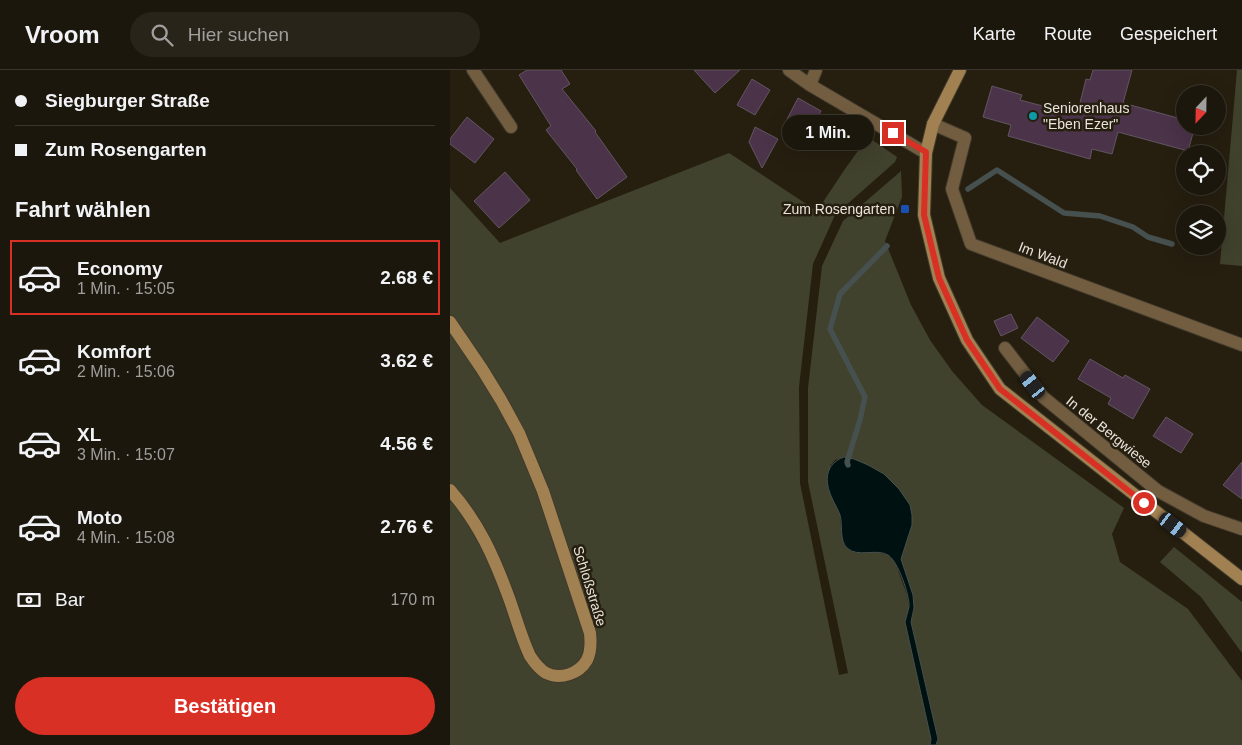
<!DOCTYPE html>
<html lang="de">
<head>
<meta charset="utf-8">
<style>
  body { margin:0; font-family:Arial,sans-serif; background:#29241a; color:#f1f3f6; height:100vh; display:flex; flex-direction:column; font-size:19px; white-space:nowrap }
  * { box-sizing:border-box; margin:0 }
  p { font-size:16px; color:#a09f9d }
  .icon { flex:none; width:28px; height:28px; fill:none; stroke:currentColor; stroke-width:2; stroke-linecap:round; stroke-linejoin:round }
  .map { position:relative; flex:1; overflow:hidden }
  .sheet { display:flex; flex-direction:column; background:#1c170c; width:450px }
  .sheet>* { flex:none }
  .hud { display:grid; align-content:center; height:110px; padding:0 15px; background:#1c170c }
  .needle { width:32px; rotate:202deg }
  .buttons { position:absolute; left:726px; top:15px; display:grid; gap:10px }
  .buttons a { display:grid; place-items:center; width:50px; height:50px; border-radius:50%; background:#1c170c; box-shadow:0 5px 20px #0002,0 0 0 1px #3a362d; font-size:25px }
  .end { position:absolute; width:22px; height:22px; margin:-11px; border:6px solid #d93025; background:#fff; box-shadow:0 0 0 2px #fff }
  .from { border-radius:50% }
  .bubble { position:absolute; height:35px; border-radius:18px; background:#1c170c; box-shadow:0 5px 20px #0002,0 0 0 1px #3a362d; font-size:16px; font-weight:600; line-height:35px; text-align:center }
  .car { position:absolute; width:15px; height:30px; margin:-15px -8px; border-radius:6px; box-shadow:0 0 4px 1px #0007; background:linear-gradient(#222 24%,#8ab4d8 0 40%,#222 0 76%,#8ab4d8 0 86%,#222 0) }
  .hud b { display:flex; align-items:center; gap:18px; height:48px; font-size:19px }
  .hud b+b { border-top:1px solid #3a362d }
  .hud i { width:12px; height:12px; background:#f1f3f6 }
  ul { padding:0; list-style:none }
  li { display:flex; align-items:center; gap:15px; height:75px; margin:0 10px 8px; padding:0 5px; border:2px solid transparent; border-radius:0px }
  li div { flex:1 }
  li b { display:block; font-size:19px }
  li em { font-style:normal; font-weight:600 }
  li.selected { border-color:#d93025 }
  li>.icon { width:45px; height:45px; stroke-width:1.5 }
  h2 { padding:0 15px; font-size:22px; line-height:60px }
  .pay { display:flex; align-items:center; gap:12px; height:55px; padding:0 15px; font-size:19px }
  .pay p { margin-inline-start:auto }
  .primary-button { display:flex; gap:10px; margin-top:auto; padding:10px 15px }
  .primary-button a { flex:1; height:58px; border-radius:30px; background:#d93025; color:#fff; font-size:20px; font-weight:600; line-height:58px; text-align:center }
  header { display:flex; align-items:center; gap:30px; box-sizing:border-box; height:70px; padding:0 25px; background:#1c170c; border-bottom:1px solid #3a362d }
  header strong { font-size:24px }
  nav { display:flex; gap:28px; margin-inline-start:auto; font-size:18px }
  .search { width:350px; height:45px; background:#29241a; display:flex; align-items:center; gap:12px; box-sizing:border-box; padding:0 18px; border-radius:28px; color:#a09f9d; font-size:19px }
  main { display:flex; flex:1; min-height:0 }
  .map>svg:first-child { display:block }
</style>
</head>
<body>
<header>
<strong>Vroom</strong>
<div class="search"><svg class="icon" aria-label="search" viewBox="0 0 24 24"><circle cx="10" cy="10" r="6"/><path d="M15 15l6 6"/></svg>Hier suchen</div>
<nav><a>Karte</a><a>Route</a><a>Gespeichert</a></nav>
</header>
<main>
<section class="sheet">
<div class="hud">
<b><i class="from"></i>Siegburger Straße</b>
<b><i></i>Zum Rosengarten</b>
</div>
<h2>Fahrt wählen</h2>
<ul>
<li class="selected"><svg class="icon" aria-label="car" viewBox="0 0 24 24"><path d="M5 17H2v-5l4-1 3-4h7l3 4 3 1v5h-3M9 17h6M6 11h13"/><circle cx="7" cy="17" r="2"/><circle cx="17" cy="17" r="2"/></svg><div><b>Economy</b><p>1 Min. · 15:05</p></div><em>2.68 €</em></li>
<li><svg class="icon" aria-label="car" viewBox="0 0 24 24"><path d="M5 17H2v-5l4-1 3-4h7l3 4 3 1v5h-3M9 17h6M6 11h13"/><circle cx="7" cy="17" r="2"/><circle cx="17" cy="17" r="2"/></svg><div><b>Komfort</b><p>2 Min. · 15:06</p></div><em>3.62 €</em></li>
<li><svg class="icon" aria-label="car" viewBox="0 0 24 24"><path d="M5 17H2v-5l4-1 3-4h7l3 4 3 1v5h-3M9 17h6M6 11h13"/><circle cx="7" cy="17" r="2"/><circle cx="17" cy="17" r="2"/></svg><div><b>XL</b><p>3 Min. · 15:07</p></div><em>4.56 €</em></li>
<li><svg class="icon" aria-label="car" viewBox="0 0 24 24"><path d="M5 17H2v-5l4-1 3-4h7l3 4 3 1v5h-3M9 17h6M6 11h13"/><circle cx="7" cy="17" r="2"/><circle cx="17" cy="17" r="2"/></svg><div><b>Moto</b><p>4 Min. · 15:08</p></div><em>2.76 €</em></li>
</ul>
<div class="pay"><svg class="icon" aria-label="cash" viewBox="0 0 24 24"><path d="M3 7h18v10H3z"/><circle cx="12" cy="12" r="2"/></svg>Bar<p>170 m</p></div>
<div class="primary-button"><a>Bestätigen</a></div>
</section>
<div class="map">
<svg width="792" height="675" viewBox="0 0 792 675">
  <rect width="100%" height="100%" fill="#261f10"/>
  <path fill="#40422d" d="M787 0H792V196L770 194Z
    M418 67 447 87 445 92 385 145 363 194 349 317 350 413 389 605 398 603 358 412V318L372 196 393 151 451 101 452 127 435 171 461 235 480 270 502 301 532 335 674 438 662 464 670 492 738 539 792 611V675H486L488 669 461 552 464 538 463 525 451 489 454 476 394 387 385 390 380 396 386 436 390 445 391 457 397 478 406 482H426L438 485 445 492 457 525 459 537 455 552 481 669 480 675H0V118L50 173 279 83 367 141 395 99Z
    M724 477 792 532V583L751 527 710 492Z"/>
  <path fill="#001112" stroke="#46504e" d="M394 387 404 389 418 395 434 404 449 419 460 435 462 445V455L451 489 463 525 464 538 461 552 488 669 486 675H480L481 669 455 552C456 547 458 542 459 537 460 526 448 491 438 485 426 478 408 488 397 478 389 470 393 455 390 445 388 439 384 433 382 428 374 411 375 394 394 387Z"/>
  <g fill="none" stroke-linecap="round" stroke-linejoin="round">
    <path stroke="#46504e" stroke-width="5.5" d="M518 119 547 100 614 143 650 146 683 157 698 167 722 174
      M398 395 397 392 410 350 415 327 380 259 390 224 437 176"/>
  </g>
  <path fill="#4b334a" stroke="#635562" d="M77 0H111L120 14 112 19 146 61 145 62 177 107 147 129 126 100 127 99 96 60 101 56 69 5Z
    M244 0H290L265 23Z
    M643 0H682L673 33 735 50V56H745L738 81 668 62 662 84 642 79 640 89 558 66 561 55 533 47 542 16 572 25 570 30 627 45 636 9 640 10Z
    M302 9 320 20 305 45 287 35Z
    M348 28 371 41 356 69 333 57Z
    M17 47 44 69 25 93 0 74V69Z
    M305 57 328 69 312 98 299 72Z
    M55 102 80 130 49 158 24 131Z
    M561 244 568 258 551 266 544 251Z
    M587 247 619 271 603 292 571 268Z
    M640 289 673 308 675 305 700 319 683 349 658 334 661 328 628 309Z
    M716 347 743 364 731 383 703 366Z
    M792 392V429L773 415Z"/>
  <g fill="none" stroke-linecap="round" stroke-linejoin="round">
    <g stroke="#413b2c" stroke-width="14">
      <path id="minor" d="M23 0 61 57
        M339 0 360 15 476 83
        M360 15 366 0
        M483 54 515 68 502 119 521 174 792 275
        M555 278 593 327 708 421 754 446 792 459"/>
    </g>
    <g stroke="#413b2c" stroke-width="14">
      <path id="secondary" d="M510 0 483 54 476 83 474 145 489 208 517 270 550 319 792 509
        M0 252 32 299 51 330 69 363 93 421 140 563C141 572 141 582 137 590 129 604 110 610 96 603 89 599 84 592 80 586 71 567 66 547 59 528 44 487 29 453 0 420"/>
    </g>
    <use href="#minor" stroke="#725d41" stroke-width="12"/>
    <use href="#secondary" stroke="#a18052" stroke-width="12"/>
  </g>
  <g fill="none" stroke-linecap="round" stroke-linejoin="round">
    <path stroke="#d93025" stroke-width="6" d="M443 63 476 82 474 145 489 208 517 270 550 319 694 433"/>
  </g>
  <circle fill="#0f9aa8" stroke="#261f10" stroke-width="2" cx="583" cy="46" r="5"/>
  <rect fill="#1a4fb4" stroke="#261f10" stroke-width="2" x="450" y="134" width="10" height="10" rx="2.5"/>
  <g text-anchor="middle" dominant-baseline="central" stroke-width="5" stroke-linejoin="round" paint-order="stroke">
    <g font-size="14" fill="#e9e4db" stroke="#261f10" text-anchor="start">
      <text x="593" y="38">Seniorenhaus<tspan x="593" dy="16">"Eben Ezer"</tspan></text>
      <text x="445" y="139" text-anchor="end">Zum Rosengarten</text>
    </g>
    <g font-size="14" fill="#e9e4db" stroke="#261f10">
      <text transform="translate(593 185) rotate(21)">Im Wald</text>
      <text transform="translate(659 362) rotate(39)">In der Bergwiese</text>
      <text transform="translate(140 516) rotate(73)">Schloßstraße</text>
    </g>
  </g>
</svg>
<div class="buttons">
<a><svg class="needle" viewBox="-14 -14 28 28"><path d="M0-13l5 13h-10z" fill="#e53935"/><path d="M0 13l5-13h-10z" fill="#a09f9d"/></svg></a>
<a><svg class="icon" aria-label="locate" viewBox="0 0 24 24"><circle cx="12" cy="12" r="6"/><path d="M12 2v4M12 18v4M2 12h4M18 12h4"/></svg></a>
<a><svg class="icon" aria-label="layers" viewBox="0 0 24 24"><path d="M12 4l9 5-9 5-9-5zM3 14l9 5 9-5"/></svg></a>
</div>
<i class="end from" style="left:694px;top:433px"></i>
<i class="end" style="left:443px;top:63px"></i>
<div class="bubble" style="left:332px;top:45px;width:92px">1 Min.</div>
<i class="car" style="left:583px;top:315px;rotate:323deg"></i>
<i class="car" style="left:723px;top:455px;rotate:128deg"></i>
</div>
</main>
</body>
</html>
